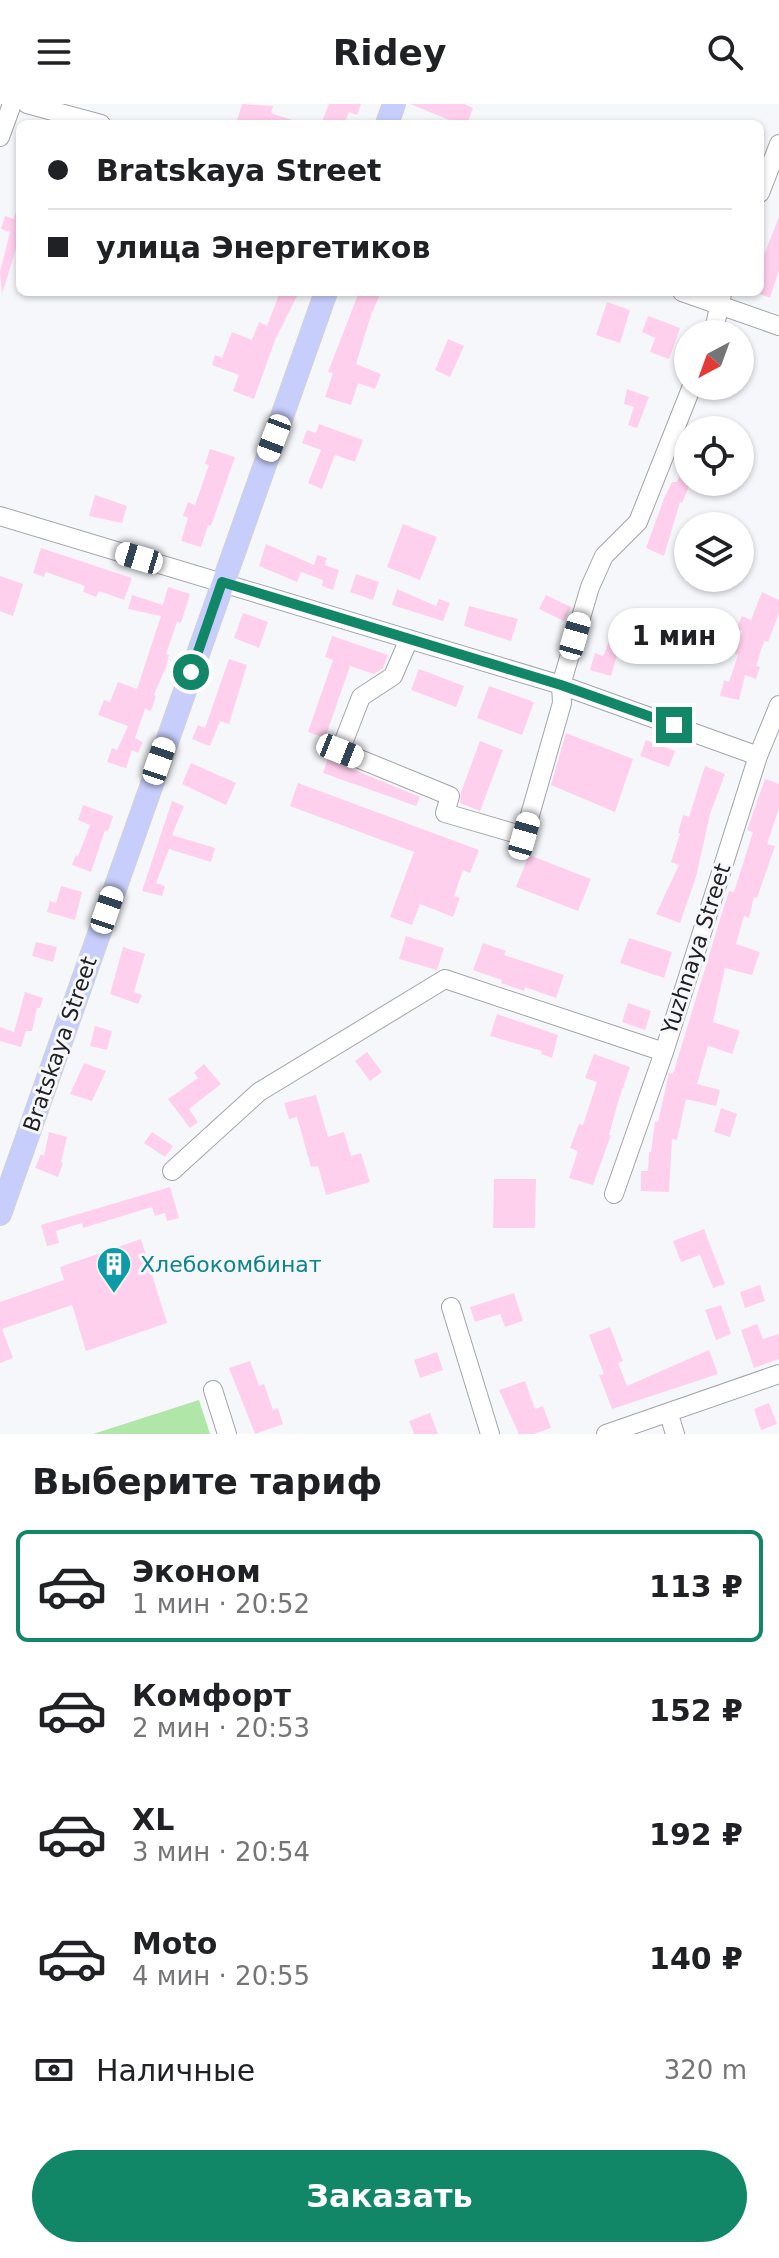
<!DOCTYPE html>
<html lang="ru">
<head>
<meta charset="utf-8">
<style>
  body { margin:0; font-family:"DejaVu Sans",sans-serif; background:#f6f6f6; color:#202124; height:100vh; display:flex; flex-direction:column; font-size:30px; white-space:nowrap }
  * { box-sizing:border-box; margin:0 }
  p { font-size:26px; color:#757577 }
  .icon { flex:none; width:44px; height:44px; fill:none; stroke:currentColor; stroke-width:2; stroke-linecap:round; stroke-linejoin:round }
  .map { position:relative; height:1330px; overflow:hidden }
  .details { display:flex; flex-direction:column; background:#fff; flex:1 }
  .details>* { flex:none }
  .top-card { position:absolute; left:16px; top:16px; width:748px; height:176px; border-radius:12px; box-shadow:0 2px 6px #0004; display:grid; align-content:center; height:176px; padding:0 32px; background:#fff }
  .needle { width:52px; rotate:221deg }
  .fabs { position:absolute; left:674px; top:216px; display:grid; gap:16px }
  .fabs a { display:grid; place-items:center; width:80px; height:80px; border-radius:50%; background:#fff; box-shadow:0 2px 6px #0004; font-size:40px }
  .end { position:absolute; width:36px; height:36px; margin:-18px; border:10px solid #128767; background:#fff; box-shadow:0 0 0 4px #fff }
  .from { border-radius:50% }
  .bubble { position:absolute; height:56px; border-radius:28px; background:#fff; box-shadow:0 2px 6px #0004; font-size:26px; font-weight:800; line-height:56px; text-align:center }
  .car { position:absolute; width:24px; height:48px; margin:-24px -12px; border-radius:10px; box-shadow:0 0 6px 2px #0007; background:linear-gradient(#fff 24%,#345 0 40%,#fff 0 76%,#345 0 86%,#fff 0) }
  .top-card b { display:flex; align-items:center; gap:28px; height:76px; font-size:30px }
  .top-card b+b { border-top:2px solid #e0e0e0 }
  .top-card i { width:20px; height:20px; background:#202124 }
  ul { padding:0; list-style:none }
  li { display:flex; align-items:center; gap:24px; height:112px; margin:0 16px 12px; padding:0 16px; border:4px solid transparent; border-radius:12px }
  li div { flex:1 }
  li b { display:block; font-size:30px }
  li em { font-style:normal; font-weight:800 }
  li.current { border-color:#128767 }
  li>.icon { width:72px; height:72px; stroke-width:1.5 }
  h2 { padding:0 32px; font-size:36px; line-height:96px }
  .pay { display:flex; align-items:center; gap:20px; height:88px; padding:0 32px; font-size:30px }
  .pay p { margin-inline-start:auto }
  .action { display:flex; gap:16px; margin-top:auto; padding:16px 32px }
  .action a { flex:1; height:92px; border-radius:48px; background:#128767; color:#fff; font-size:32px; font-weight:800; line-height:92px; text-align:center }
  header { display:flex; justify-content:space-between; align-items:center; height:104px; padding:0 32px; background:#fff; font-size:36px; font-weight:800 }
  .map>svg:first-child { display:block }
</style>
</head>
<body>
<header><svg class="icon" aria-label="menu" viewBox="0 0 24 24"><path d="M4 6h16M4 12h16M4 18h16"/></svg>Ridey<svg class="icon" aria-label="search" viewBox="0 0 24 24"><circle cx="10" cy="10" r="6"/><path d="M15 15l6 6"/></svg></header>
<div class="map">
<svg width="779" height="1330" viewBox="0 0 779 1330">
  <rect width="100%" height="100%" fill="#f6f7fb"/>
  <path fill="#b0e6a7" d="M199 1296 210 1330H93Z"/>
  <path fill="#ffd0ed" d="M242 0 273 2 271 9 298 18V20H236Z
    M329 0H361L357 11 349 8 344 20H321Z
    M410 0H464L473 4 467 20H451L452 17Z
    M17 104 20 105V132L2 190 0 168 10 128 1 125 5 112 14 115Z
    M779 113V166L770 194 760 190V161Z
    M280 188H299L275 236 254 295 233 287 239 271 212 261 215 251 222 254 232 228 252 236 259 218 267 222Z
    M359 188H381L371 211 356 260 381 270 375 285 358 279 351 301 325 293 333 269 328 268Z
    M607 198 630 206 620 239 596 231Z
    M648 212 680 224 669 255 650 248 655 234 642 228Z
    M448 235 464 242 450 273 435 266Z
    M627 285 649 293 637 324 628 321 634 303 624 300Z
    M319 320 363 336 355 358 335 351 322 385 308 379 321 346 302 339 307 326 316 329Z
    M210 345 235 353 211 422 208 421 201 443 181 437 188 414 183 412 188 398 195 401 209 361 205 360Z
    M688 353V378H691L682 399 680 398 664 452 646 444 665 392 672 378H677Z
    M95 391 127 402 122 419 89 412Z
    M403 420 437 433 420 476 387 463Z
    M266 440 314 461 317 451 327 454 325 461 339 466 333 486 322 482 323 476 301 468 297 478 259 462Z
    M41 444 132 474 124 496 99 487 96 493 83 488 85 482 46 468 44 473 33 469Z
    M356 470 379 478 373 496 350 488Z
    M0 472 23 480 13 512 0 507Z
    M168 483 190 490 181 519 177 518 166 550 169 551 166 563 154 591 156 592 151 607 145 605 135 634 143 638 138 649 132 646 126 664 107 658 112 644 117 646 128 622 98 611 104 596 110 598 118 578 137 585 161 512 128 505 132 491 163 501Z
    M397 485 436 502 439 495 450 499 443 517 392 501Z
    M762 488 779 496V509L768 538 764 537 756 562 760 563 756 575 745 571 739 596 720 592 724 576 729 578 738 551 735 550 742 527 736 525 742 512 751 516Z
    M546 491 571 503 564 517 539 505Z
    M469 502 518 515 511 537 464 522Z
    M243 509 268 518 259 544 234 534Z
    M612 530 630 538 626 547 619 544 611 572 590 566 595 549 603 552Z
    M332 532 388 551 383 564 374 570 350 562 325 634 308 628 333 556 325 553Z
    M229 555 247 561 229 620 220 617 210 642 192 635 198 621 205 624Z
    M419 565 464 582 456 603 411 586Z
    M489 582 534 598 522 631 477 614Z
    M566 629 633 655 615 708 551 681Z
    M646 636 675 647 669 663 640 652Z
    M480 637 503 646 480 707 460 699 461 688Z
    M329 651 335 658 420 693 416 702 323 669Z
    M191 659 236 679 226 701 182 680Z
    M705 662 725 670 710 710 696 773 680 819 656 810 679 761 671 758 680 730 678 729 683 711 689 713Z
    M765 675 779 680V704L767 740 775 742 757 794 754 793 749 814 744 812 736 840 760 848 752 871 725 864 713 918 740 927 732 950 708 942 697 980 720 986 716 1002 686 995 677 1036 672 1035 669 1088 641 1087V1067H648L649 1048H651L655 1018H658L669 969 673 970 721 812 729 787 734 788 753 728 747 726Z
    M298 679 479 746 470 769 463 766 454 792 460 794 453 813 420 800 412 821 390 813 414 748 290 702Z
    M172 697 184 702 172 731 215 744 211 758 169 745 156 779 165 782 162 792 142 787Z
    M83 701 113 712 108 727 105 726 91 768 72 761 76 751 78 752 90 721 78 716Z
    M529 751 591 775 578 807 516 783Z
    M61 782 82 788 75 816 47 808 50 797 56 799Z
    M406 832 444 844 437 866 399 855Z
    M629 834 672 848 664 874 620 859Z
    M36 838 57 843 53 858 32 852Z
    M483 839 506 847 504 851 564 871 556 894 525 883 524 887 501 879 502 876 473 866Z
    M123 843 145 850 134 888 142 891 138 900 110 890Z
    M25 888 43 894 40 904H37L32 927H26L21 943 0 937V923L14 928Z
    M628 899 651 907 645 926 622 918Z
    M497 910 558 931 552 954 541 950 542 947 490 932Z
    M95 922 112 927 107 946 90 942Z
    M367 948 382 968 370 977 355 957Z
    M594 950 630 963 618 998 609 1031H611L593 1081 569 1074 578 1047 570 1044 579 1020 583 1021 597 978 585 974Z
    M84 959 106 967 92 997 70 990Z
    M204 960 221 980 189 1005 198 1018 190 1024 168 995 198 974 194 969Z
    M316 991 328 1033 344 1028 351 1052 361 1049 370 1078 326 1091 318 1062 311 1063 297 1013 289 1015 284 999Z
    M721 1004 737 1010 730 1033 714 1028Z
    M49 1028 67 1033 61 1058 63 1059 58 1073 35 1064 41 1050 44 1052Z
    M152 1028 173 1042 165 1053 144 1039Z
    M494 1075H536L535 1124H493Z
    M170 1083 179 1114 167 1117 165 1109 155 1112 152 1103 83 1124 82 1119 56 1127 59 1139 47 1142 41 1121Z
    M704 1125 725 1180 713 1184 700 1151 681 1158 673 1137Z
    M141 1135 167 1219 86 1247 72 1201 2 1225 13 1254 0 1259V1198L64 1176 60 1163Z
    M760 1181 765 1197 745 1204 740 1188Z
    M514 1189 523 1217 505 1223 500 1210 475 1218 470 1203Z
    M721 1201 731 1230 716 1236 705 1206Z
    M757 1220 763 1235 779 1230V1255L754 1264 741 1226Z
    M610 1223 623 1257 618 1259 627 1282 709 1246 718 1270 612 1305 599 1271 604 1270 589 1231Z
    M437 1248 443 1266 420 1274 414 1256Z
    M250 1257 259 1282 264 1280 273 1306 278 1304 283 1320 255 1330 229 1264Z
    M525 1277 535 1305 543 1302 551 1324 534 1330H519L499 1286Z
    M769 1299 777 1320 761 1326 754 1305Z
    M430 1309 438 1330H414L409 1317Z"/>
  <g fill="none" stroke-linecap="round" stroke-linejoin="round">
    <g stroke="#a3a4a8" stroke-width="20">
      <path id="minor" d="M27 0 101 20
        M0 33 12 0
        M760 89 779 40
        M682 188 779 222
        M713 230 722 190
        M0 412 561 581 758 652
        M409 535 393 572 361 593 340 647 450 692 445 709 524 732 562 599 561 581 590 483 604 452 638 418 692 282
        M172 1067 259 988 445 875 664 948
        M614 1090 664 948 758 652 779 601
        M451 1203 490 1330
        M213 1286 227 1330
        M669 1310 675 1330
        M606 1330 779 1270"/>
    </g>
    <g stroke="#d2d2d3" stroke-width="24">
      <path id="major" d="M387 20 394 0
        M0 1110 326 188"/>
    </g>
    <use href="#minor" stroke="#fff" stroke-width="18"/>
    <use href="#major" stroke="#c7cefb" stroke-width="22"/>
  </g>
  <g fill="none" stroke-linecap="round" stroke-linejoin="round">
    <path stroke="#128767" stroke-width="10" d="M191 568 222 478 561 581 674 621"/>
  </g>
  <defs>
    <g id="building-pin" transform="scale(1.8)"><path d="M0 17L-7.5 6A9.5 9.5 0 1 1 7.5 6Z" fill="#0f9aa8" stroke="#f6f7fb"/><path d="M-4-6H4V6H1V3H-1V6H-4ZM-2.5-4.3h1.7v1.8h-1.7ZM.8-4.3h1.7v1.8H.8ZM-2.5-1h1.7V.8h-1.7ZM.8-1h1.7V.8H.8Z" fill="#fff"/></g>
  </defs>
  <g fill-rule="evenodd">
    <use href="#building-pin" x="114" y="1160"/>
  </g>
  <g text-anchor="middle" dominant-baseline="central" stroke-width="6" stroke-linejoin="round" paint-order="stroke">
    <g font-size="22" fill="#202022" stroke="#f6f7fb">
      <text transform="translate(696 845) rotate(-72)">Yuzhnaya Street</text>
      <text transform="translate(60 940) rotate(-71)">Bratskaya Street</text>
    </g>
    <g font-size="22" fill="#0d838f" stroke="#f6f7fb" text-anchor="start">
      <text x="140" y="1160">Хлебокомбинат</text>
    </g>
  </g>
</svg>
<div class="fabs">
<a><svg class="needle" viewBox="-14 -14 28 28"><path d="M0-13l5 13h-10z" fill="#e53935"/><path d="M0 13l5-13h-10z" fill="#757577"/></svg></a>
<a><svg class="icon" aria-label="locate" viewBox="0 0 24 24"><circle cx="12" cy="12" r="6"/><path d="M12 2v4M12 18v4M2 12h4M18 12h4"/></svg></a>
<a><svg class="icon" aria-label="layers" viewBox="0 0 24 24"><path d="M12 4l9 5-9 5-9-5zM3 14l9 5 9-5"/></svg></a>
</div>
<i class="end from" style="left:191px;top:568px"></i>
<i class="end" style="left:674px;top:621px"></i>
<div class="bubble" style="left:608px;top:504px;width:132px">1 мин</div>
<i class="car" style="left:274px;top:334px;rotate:201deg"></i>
<i class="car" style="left:139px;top:454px;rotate:287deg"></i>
<i class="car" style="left:575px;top:532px;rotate:16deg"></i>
<i class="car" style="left:340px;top:647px;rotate:112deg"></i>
<i class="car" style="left:159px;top:657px;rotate:19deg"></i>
<i class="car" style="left:524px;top:732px;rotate:16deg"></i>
<i class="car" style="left:107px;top:806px;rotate:19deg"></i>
<div class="top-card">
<b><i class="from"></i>Bratskaya Street</b>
<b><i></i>улица Энергетиков</b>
</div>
</div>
<section class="details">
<h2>Выберите тариф</h2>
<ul>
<li class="current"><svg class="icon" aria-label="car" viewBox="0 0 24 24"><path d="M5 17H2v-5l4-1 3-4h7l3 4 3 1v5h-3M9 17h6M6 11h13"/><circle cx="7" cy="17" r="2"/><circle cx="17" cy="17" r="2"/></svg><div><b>Эконом</b><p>1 мин · 20:52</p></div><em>113 ₽</em></li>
<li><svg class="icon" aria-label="car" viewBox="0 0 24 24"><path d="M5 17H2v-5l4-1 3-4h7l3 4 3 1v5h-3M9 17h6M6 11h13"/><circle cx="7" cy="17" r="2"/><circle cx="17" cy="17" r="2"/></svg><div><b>Комфорт</b><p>2 мин · 20:53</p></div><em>152 ₽</em></li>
<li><svg class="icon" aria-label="car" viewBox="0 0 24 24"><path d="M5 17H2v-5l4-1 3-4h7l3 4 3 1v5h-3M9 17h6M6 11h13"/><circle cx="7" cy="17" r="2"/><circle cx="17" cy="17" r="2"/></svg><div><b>XL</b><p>3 мин · 20:54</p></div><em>192 ₽</em></li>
<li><svg class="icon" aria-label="car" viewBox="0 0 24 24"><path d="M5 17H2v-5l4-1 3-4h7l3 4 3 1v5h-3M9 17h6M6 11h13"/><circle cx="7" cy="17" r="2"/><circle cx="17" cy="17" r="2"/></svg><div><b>Moto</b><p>4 мин · 20:55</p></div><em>140 ₽</em></li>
</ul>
<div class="pay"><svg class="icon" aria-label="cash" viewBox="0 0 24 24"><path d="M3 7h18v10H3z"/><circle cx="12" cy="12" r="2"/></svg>Наличные<p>320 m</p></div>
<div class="action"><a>Заказать</a></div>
</section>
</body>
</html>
